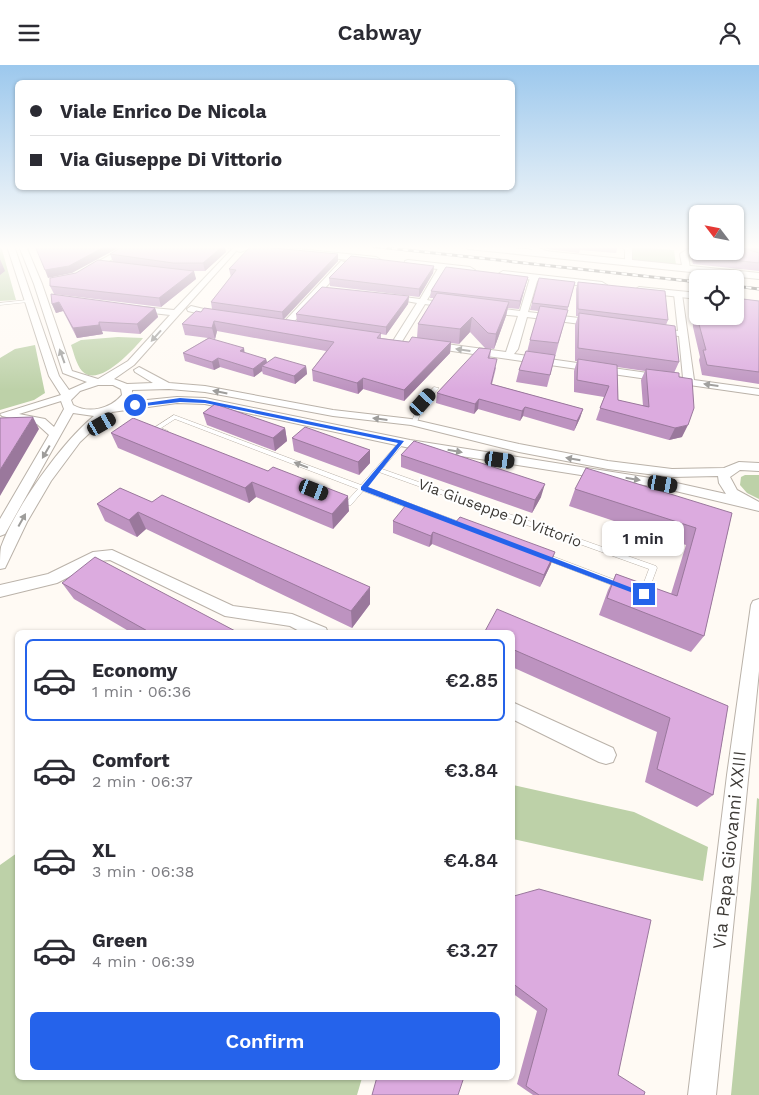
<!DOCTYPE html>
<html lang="en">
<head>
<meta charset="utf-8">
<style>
  body { margin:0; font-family:"Work Sans",sans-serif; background:#f7f7f7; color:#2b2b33; height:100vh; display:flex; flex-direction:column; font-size:19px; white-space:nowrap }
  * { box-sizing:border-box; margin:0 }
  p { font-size:16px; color:#7c7c81 }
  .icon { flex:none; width:28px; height:28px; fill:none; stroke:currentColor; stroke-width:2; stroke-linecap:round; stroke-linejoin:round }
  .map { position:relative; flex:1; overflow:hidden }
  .panel { position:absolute; left:15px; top:565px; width:500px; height:450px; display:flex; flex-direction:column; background:#fff; border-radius:8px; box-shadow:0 1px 4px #0004 }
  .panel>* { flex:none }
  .guide { position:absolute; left:15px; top:15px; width:500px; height:110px; border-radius:8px; box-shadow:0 1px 4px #0004; display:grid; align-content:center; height:110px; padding:0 15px; background:#fff }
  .needle { width:32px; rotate:302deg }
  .fabs { position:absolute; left:689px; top:140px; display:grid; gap:10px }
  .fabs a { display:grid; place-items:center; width:55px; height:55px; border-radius:8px; background:#fff; box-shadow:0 1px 4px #0004; font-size:25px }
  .end { position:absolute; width:22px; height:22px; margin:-11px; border:6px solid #2563eb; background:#fff; box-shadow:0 0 0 2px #fff }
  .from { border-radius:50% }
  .bubble { position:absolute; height:35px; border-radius:8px; background:#fff; box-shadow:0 1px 4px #0004; font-size:16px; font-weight:600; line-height:35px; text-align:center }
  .car { position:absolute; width:15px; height:30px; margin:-15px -8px; border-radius:6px; box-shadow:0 0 4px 1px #0007; background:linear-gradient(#222 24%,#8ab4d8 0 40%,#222 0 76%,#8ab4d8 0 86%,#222 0) }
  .guide b { display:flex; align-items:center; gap:18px; height:48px; font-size:19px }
  .guide b+b { border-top:1px solid #e1e1e2 }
  .guide i { width:12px; height:12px; background:#2b2b33 }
  ul { padding:9px 0 0; list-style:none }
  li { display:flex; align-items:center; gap:15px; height:82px; margin:0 10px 8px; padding:0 5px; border:2px solid transparent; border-radius:8px }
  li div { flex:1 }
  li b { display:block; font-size:19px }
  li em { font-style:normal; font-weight:600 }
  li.on { border-color:#2563eb }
  li>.icon { width:45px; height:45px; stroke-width:1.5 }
  .cta { display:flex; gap:10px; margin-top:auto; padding:10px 15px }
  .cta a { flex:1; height:58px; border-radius:8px; background:#2563eb; color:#fff; font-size:20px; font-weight:600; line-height:58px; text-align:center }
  header { display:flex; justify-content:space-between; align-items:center; height:65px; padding:0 15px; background:#fff; font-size:22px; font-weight:600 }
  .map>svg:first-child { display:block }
</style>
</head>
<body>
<header><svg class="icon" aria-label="menu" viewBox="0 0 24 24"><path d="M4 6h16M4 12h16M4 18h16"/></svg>Cabway<svg class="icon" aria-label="person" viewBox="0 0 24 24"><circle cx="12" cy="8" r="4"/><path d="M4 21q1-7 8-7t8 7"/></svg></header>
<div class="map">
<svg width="759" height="1030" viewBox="0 0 759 1030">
  <rect width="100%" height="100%" fill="#fffaf4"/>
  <path fill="#bdd1a8" d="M0 181H1L16 235 0 236Z
    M633 182 674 185 676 200 633 195Z
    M118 272 143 273C134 284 98 324 82 306 76 299 74 288 71 280L81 275Z
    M35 280 45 328 34 335 0 345V293L15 284Z
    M745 410H759V434L747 428 740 420 741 412Z
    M513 720 634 747 708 782 703 816 513 774Z
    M757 733 759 734V1030H731L751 824Z
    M17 788 18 1012 362 1013 357 1030H0V800Z"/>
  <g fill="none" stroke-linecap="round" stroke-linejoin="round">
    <g stroke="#bab2a9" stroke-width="1">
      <path id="service" d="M27 235H28V237L0 240V238Z
        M434 322 439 323 425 338 416 359H412L411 358 420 337Z
        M174 350 361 420 400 376H404V378L382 404 656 501 657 503 647 530H641L640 528 649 504 379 407 366 422 465 459 466 461 465 463H461L363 426 351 440C347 441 339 438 337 435L340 433 348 435 358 424 175 354 161 363 168 366V368H164L154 363Z
        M544 488 623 518 624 520 623 522H617L541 493 540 491Z"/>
    </g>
    <g stroke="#bab2a9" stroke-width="2">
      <path id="minor" d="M7 181H14L59 311 69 325 87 317 63 308 34 219 19 181H26L42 219 72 306 98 314 128 296 170 250 135 246 132 245V241L174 245 234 182 238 181V184L134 300 114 314 127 319 153 318 135 307 134 305 139 302 169 318 205 321 333 345 411 354 519 379 608 396 672 404 724 403 739 397 759 398V406L740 405 730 412 737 425 759 437V446L663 423 410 383 205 339 177 338 112 347 80 377 51 416 27 457 5 503 0 504C0 497 0 488 1 482 15 443 62 377 94 351L73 348 5 469 0 471V454L49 370 37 359 2 351 0 349 61 330 49 311ZM98 320H113L121 324 122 330C110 344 89 349 73 340L71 335 80 326ZM169 324 205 327 333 351 411 360 519 387 608 404 672 412 718 411 719 418 726 429 663 415 410 375 205 333 177 332 127 337 132 330V325ZM61 336 64 344 54 362 45 354 19 349Z
        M126 181H135L90 207 83 205Z
        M524 181H534L556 190 549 192Z
        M621 181H629L632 184V200L625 198V185Z
        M692 181H698V184L688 190 690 204 683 206 680 189Z
        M341 196 348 198 289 262H283V258Z
        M440 200 447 202 427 235 454 240 450 243 425 239 401 278H395L393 276 417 238 384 232 388 230 420 234Z
        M534 211 538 213 528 247 596 255 600 258 596 261 527 252 518 284 514 289 683 313 679 271 656 269 651 266 656 263 678 266 674 229 678 227 682 229 694 315 759 324V330L431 283 426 280 431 277 506 287 518 251 488 248 484 245 488 242 520 246 530 213Z
        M191 241 221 248 222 250 218 253 188 246 187 244Z
        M112 485 233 541 292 549 326 563 328 568H303L290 561 225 551 110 495 100 496 57 518 0 532V520L48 509 93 487Z
        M759 534V606L716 1030H688L727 710 751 540 753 536Z
        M512 637 613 683 616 690 613 697 606 699 599 697 512 654Z"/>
    </g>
    <g stroke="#bab2a9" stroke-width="2">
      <path id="tertiary" d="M226 181H269L376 192 381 195 376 198 249 184 240 187Z
        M464 181H496L759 208V214L468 184Z
        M408 195 470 202 475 205 470 208 405 200V196Z
        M503 206 602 217 607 220 602 223 500 211 498 209Z
        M639 222 698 228V234L635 227 634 225Z"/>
    </g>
    <use href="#service" fill="#fff" fill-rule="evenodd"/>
    <use href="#minor" fill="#fff" fill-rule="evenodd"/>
    <use href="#tertiary" fill="#fff" fill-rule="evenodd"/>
    <g stroke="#514e4a" stroke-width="3">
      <path id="rail" d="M370 181 698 217
        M735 221 759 224"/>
    </g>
    <use href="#rail" stroke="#fff" stroke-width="2" stroke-dasharray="5.5" stroke-linecap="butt"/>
  </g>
  <path fill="#bd93c0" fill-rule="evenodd" d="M537 181H618L616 188 580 185 579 188 547 184Z
    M735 181H759V206L693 199 691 191 694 183Z
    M226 187 205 206H193L196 214 161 242 54 229 50 221 113 197 110 189Z
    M338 189V196L284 254 297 256 296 249 409 231 408 239 386 270 381 269V273L409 277 417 273 418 259 434 233H430L431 226 528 212 519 244 508 243 506 251 494 284 485 283 470 267 459 279 451 278 450 288 404 336 363 324 358 329 313 316 312 305 326 286 217 266 215 274 209 273 245 288 266 294 267 297 306 301 307 309 295 319 263 309 262 306 254 312 220 302 214 305 185 296 183 288 208 273 185 270 182 259 201 247 212 244 211 237 231 212 229 204Z
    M434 201 433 208 419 232 330 221 329 213Z
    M575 217 547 322 516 317 519 305 527 287 530 275 539 246 530 245 532 238Z
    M578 217 668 255 666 260 679 297 674 308 682 372 669 375 596 355 604 332 574 327V306L577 296H575V260L578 251H576V224ZM617 302 645 306 641 315 643 341 618 335Z
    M696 228 759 236V319L702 310 699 295 700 292 693 262 692 238Z
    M52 239 155 243 158 252 140 269 102 266 103 269 77 273 63 246 56 248Z
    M491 284 490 293 496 303 492 319 583 344 580 353 574 366 523 351 520 356 478 344 474 349 436 338 437 328Z
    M203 348 285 363 287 376 275 386 207 360Z
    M111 368 349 446 333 464 256 432 249 438 118 383Z
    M292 373 370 398 359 410 294 386Z
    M401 390 541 432 532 448 401 402Z
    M120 423 370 539 352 563 146 464 137 472 105 456 97 439Z
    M575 424 732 448 704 571 691 587 599 550 608 525 616 509 671 529 686 480 569 441Z
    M393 456 455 458 551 499 540 522 432 479 429 482 393 468Z
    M62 518 239 568H132L74 534Z
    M512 568 728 641 713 730 697 742 645 717 657 667 512 602Z
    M512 833 618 1010 644 1030H533L517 1019 537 946 512 928Z"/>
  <path fill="#9a789c" d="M106 181H122L72 208 48 213 45 205Z
    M223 181H225L226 187 205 206 203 198Z
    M338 189V196L283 255 282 247Z
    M0 194 5 206 0 210Z
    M434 201 433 208 419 232V224Z
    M194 206 196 214 161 242 159 233Z
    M528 212 526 219 519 244 520 236Z
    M409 231 408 239 386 270V262Z
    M59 237 63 246 56 248 52 239Z
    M509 237 506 251 494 284 496 269Z
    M155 243 158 252 140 269 137 259Z
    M472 252 470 267 459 279 460 264Z
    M214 256 217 266 215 274 212 263Z
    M99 257 103 269 77 273 73 263Z
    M451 277 450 288 404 336V325Z
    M244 283 245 291 240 286Z
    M218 293 220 302 214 305 212 297Z
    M266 294 268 302 262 301V306L254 312 253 304Z
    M306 301 307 309 295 319 294 311Z
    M363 313V324L358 329 357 318Z
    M479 334 478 344 474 349 475 339Z
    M525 342 523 351 520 356 522 346Z
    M583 344 580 353 574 366 577 356Z
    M33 352 39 364 0 431V405Z
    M688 360 682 372 669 375 675 363Z
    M285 363 287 376 275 386 273 373Z
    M370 385V398L359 410 358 397Z
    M252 417 256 432 249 438 245 423Z
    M545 419 541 432 532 448 535 435Z
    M348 431 349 446 333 464 332 449Z
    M138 447 146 464 137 472 129 455Z
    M433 467 432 479 429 482 431 471Z
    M555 487 551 499 540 522 544 510Z
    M370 522V539L352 563 351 546Z"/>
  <path fill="#dcabdf" stroke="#9a789c" d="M35 181H106L69 201 45 205Z
    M123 181H223L203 198H173L110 189Z
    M251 181H252L338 189 282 247 211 237 236 205 229 204Z
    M696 181H698V186H735V181H737L759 188V198L697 191 694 183Z
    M351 191 434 201 419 224 329 213Z
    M98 195 194 206 159 233 50 221V213L76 208Z
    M446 202 528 212 520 236 431 226Z
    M539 213 575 217 568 242 532 238Z
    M578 217 665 226 668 255 578 244Z
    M322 222 409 231 386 262 296 249Z
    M437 228 509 237 496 269 488 268 472 252 460 264 418 259Z
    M696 228 698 229V251H735V233L759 236V307L707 300 703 285H706L697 252Z
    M51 229 155 243 137 259 99 257V260L73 263 59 237 52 239Z
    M540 241 568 245 558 278 530 275Z
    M204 243 381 268 377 273 409 277 412 272 451 277 404 325 363 313 357 318 312 305 334 277 214 256 212 263 182 259 196 246 201 247Z
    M579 248 675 261 679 297 578 283Z
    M209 273 244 283 240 286 266 294 253 304 218 293 212 297 183 288Z
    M479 283 491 284 488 293 497 294 491 319 583 344 577 356 525 342 522 346 479 334 475 339 437 328Z
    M526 286 555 290 550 310 519 305Z
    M275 292 306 301 294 311 262 301Z
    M578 294 617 300 618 335 649 342 646 304 679 308V312L692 314 694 343 688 360 675 363 600 343 609 321 577 315Z
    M215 339 285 363 273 373 203 348Z
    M33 352 0 405V353Z
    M133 353 268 406 273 402 348 431 332 449 252 417 245 423 111 368Z
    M305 362 370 385 358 397 292 373Z
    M414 376 545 419 535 435 401 390Z
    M586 403 732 448 704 571 607 533 616 509 677 531 696 463 575 424Z
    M120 423 152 437 162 430 370 522 351 546 138 447 129 455 97 439Z
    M406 440 455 458 460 452 555 487 544 510 433 467 431 471 393 456Z
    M95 492 239 568H151L62 518Z
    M497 544 728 641 713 730 657 704 670 653 512 584V568H484Z
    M539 824 651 855 618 1010 645 1027 644 1030H539L526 1021 547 944 512 918V833L514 831Z
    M377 1012H464L458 1030H372Z"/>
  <defs><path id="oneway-solid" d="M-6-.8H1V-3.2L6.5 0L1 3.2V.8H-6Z" transform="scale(1.25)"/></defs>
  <g fill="#9e9d9b">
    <use href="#oneway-solid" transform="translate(156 271) rotate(132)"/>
    <use href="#oneway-solid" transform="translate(463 285) rotate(-172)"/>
    <use href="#oneway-solid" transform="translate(62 291) rotate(-110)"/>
    <use href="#oneway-solid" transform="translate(711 320) rotate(-172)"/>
    <use href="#oneway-solid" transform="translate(220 327) rotate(-169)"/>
    <use href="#oneway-solid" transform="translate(380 354) rotate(-173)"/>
    <use href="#oneway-solid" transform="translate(455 386) rotate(10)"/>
    <use href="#oneway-solid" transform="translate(46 387) rotate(120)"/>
    <use href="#oneway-solid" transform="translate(573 394) rotate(-170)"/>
    <use href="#oneway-solid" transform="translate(301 400) rotate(-159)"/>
    <use href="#oneway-solid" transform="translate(633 414) rotate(9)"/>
    <use href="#oneway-solid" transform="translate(22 455) rotate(-61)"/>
  </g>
  <linearGradient id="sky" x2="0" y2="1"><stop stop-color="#9cc8ed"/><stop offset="0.56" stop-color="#fffdfa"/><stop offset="1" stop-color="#fffdfa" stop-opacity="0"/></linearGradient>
  <rect width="759" height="325" fill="url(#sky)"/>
  <path fill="#2563eb" d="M180 333 205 335 404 376 368 422 648 529 647 531H641L361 425V422L398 378 205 338 180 337 135 342 132 340Z"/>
  <g text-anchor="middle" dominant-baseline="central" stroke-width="4" stroke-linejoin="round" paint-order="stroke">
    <g font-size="15" fill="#3e3b37" stroke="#fff">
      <text transform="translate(500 448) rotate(20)">Via Giuseppe Di Vittorio</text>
    </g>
    <g font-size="18" fill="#3e3b37" stroke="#fff">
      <text transform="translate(729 785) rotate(-84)">Via Papa Giovanni XXIII</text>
    </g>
  </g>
</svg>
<div class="fabs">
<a><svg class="needle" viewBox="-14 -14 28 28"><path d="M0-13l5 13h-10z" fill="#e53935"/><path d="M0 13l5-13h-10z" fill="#7c7c81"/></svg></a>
<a><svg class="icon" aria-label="locate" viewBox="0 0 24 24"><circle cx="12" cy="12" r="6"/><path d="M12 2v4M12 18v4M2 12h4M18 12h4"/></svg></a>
</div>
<i class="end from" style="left:135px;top:340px"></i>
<i class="end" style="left:644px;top:529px"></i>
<div class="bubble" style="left:602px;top:456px;width:82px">1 min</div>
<i class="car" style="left:423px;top:337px;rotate:42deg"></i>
<i class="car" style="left:102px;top:359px;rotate:60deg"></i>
<i class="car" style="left:500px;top:395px;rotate:98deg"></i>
<i class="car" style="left:663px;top:419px;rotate:100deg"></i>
<i class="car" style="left:314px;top:425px;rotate:111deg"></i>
<div class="guide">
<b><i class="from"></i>Viale Enrico De Nicola</b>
<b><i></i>Via Giuseppe Di Vittorio</b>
</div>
<section class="panel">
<ul>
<li class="on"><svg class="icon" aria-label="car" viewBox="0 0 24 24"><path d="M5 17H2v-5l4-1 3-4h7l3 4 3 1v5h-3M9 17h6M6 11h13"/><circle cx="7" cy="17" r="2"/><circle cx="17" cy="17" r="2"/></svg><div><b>Economy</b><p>1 min · 06:36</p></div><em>€2.85</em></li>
<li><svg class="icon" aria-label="car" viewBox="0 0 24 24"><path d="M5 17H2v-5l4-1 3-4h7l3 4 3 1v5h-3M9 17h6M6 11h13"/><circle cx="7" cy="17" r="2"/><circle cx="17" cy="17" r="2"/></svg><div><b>Comfort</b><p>2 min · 06:37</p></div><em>€3.84</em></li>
<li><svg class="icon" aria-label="car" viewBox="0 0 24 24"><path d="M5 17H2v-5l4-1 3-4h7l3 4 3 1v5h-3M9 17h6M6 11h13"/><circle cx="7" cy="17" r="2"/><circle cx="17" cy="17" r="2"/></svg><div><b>XL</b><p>3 min · 06:38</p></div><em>€4.84</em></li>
<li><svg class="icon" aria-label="car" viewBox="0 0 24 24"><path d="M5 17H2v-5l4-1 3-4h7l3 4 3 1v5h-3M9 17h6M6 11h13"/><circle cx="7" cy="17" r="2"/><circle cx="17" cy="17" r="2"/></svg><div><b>Green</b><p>4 min · 06:39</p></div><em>€3.27</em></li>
</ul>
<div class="cta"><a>Confirm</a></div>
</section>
</div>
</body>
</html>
